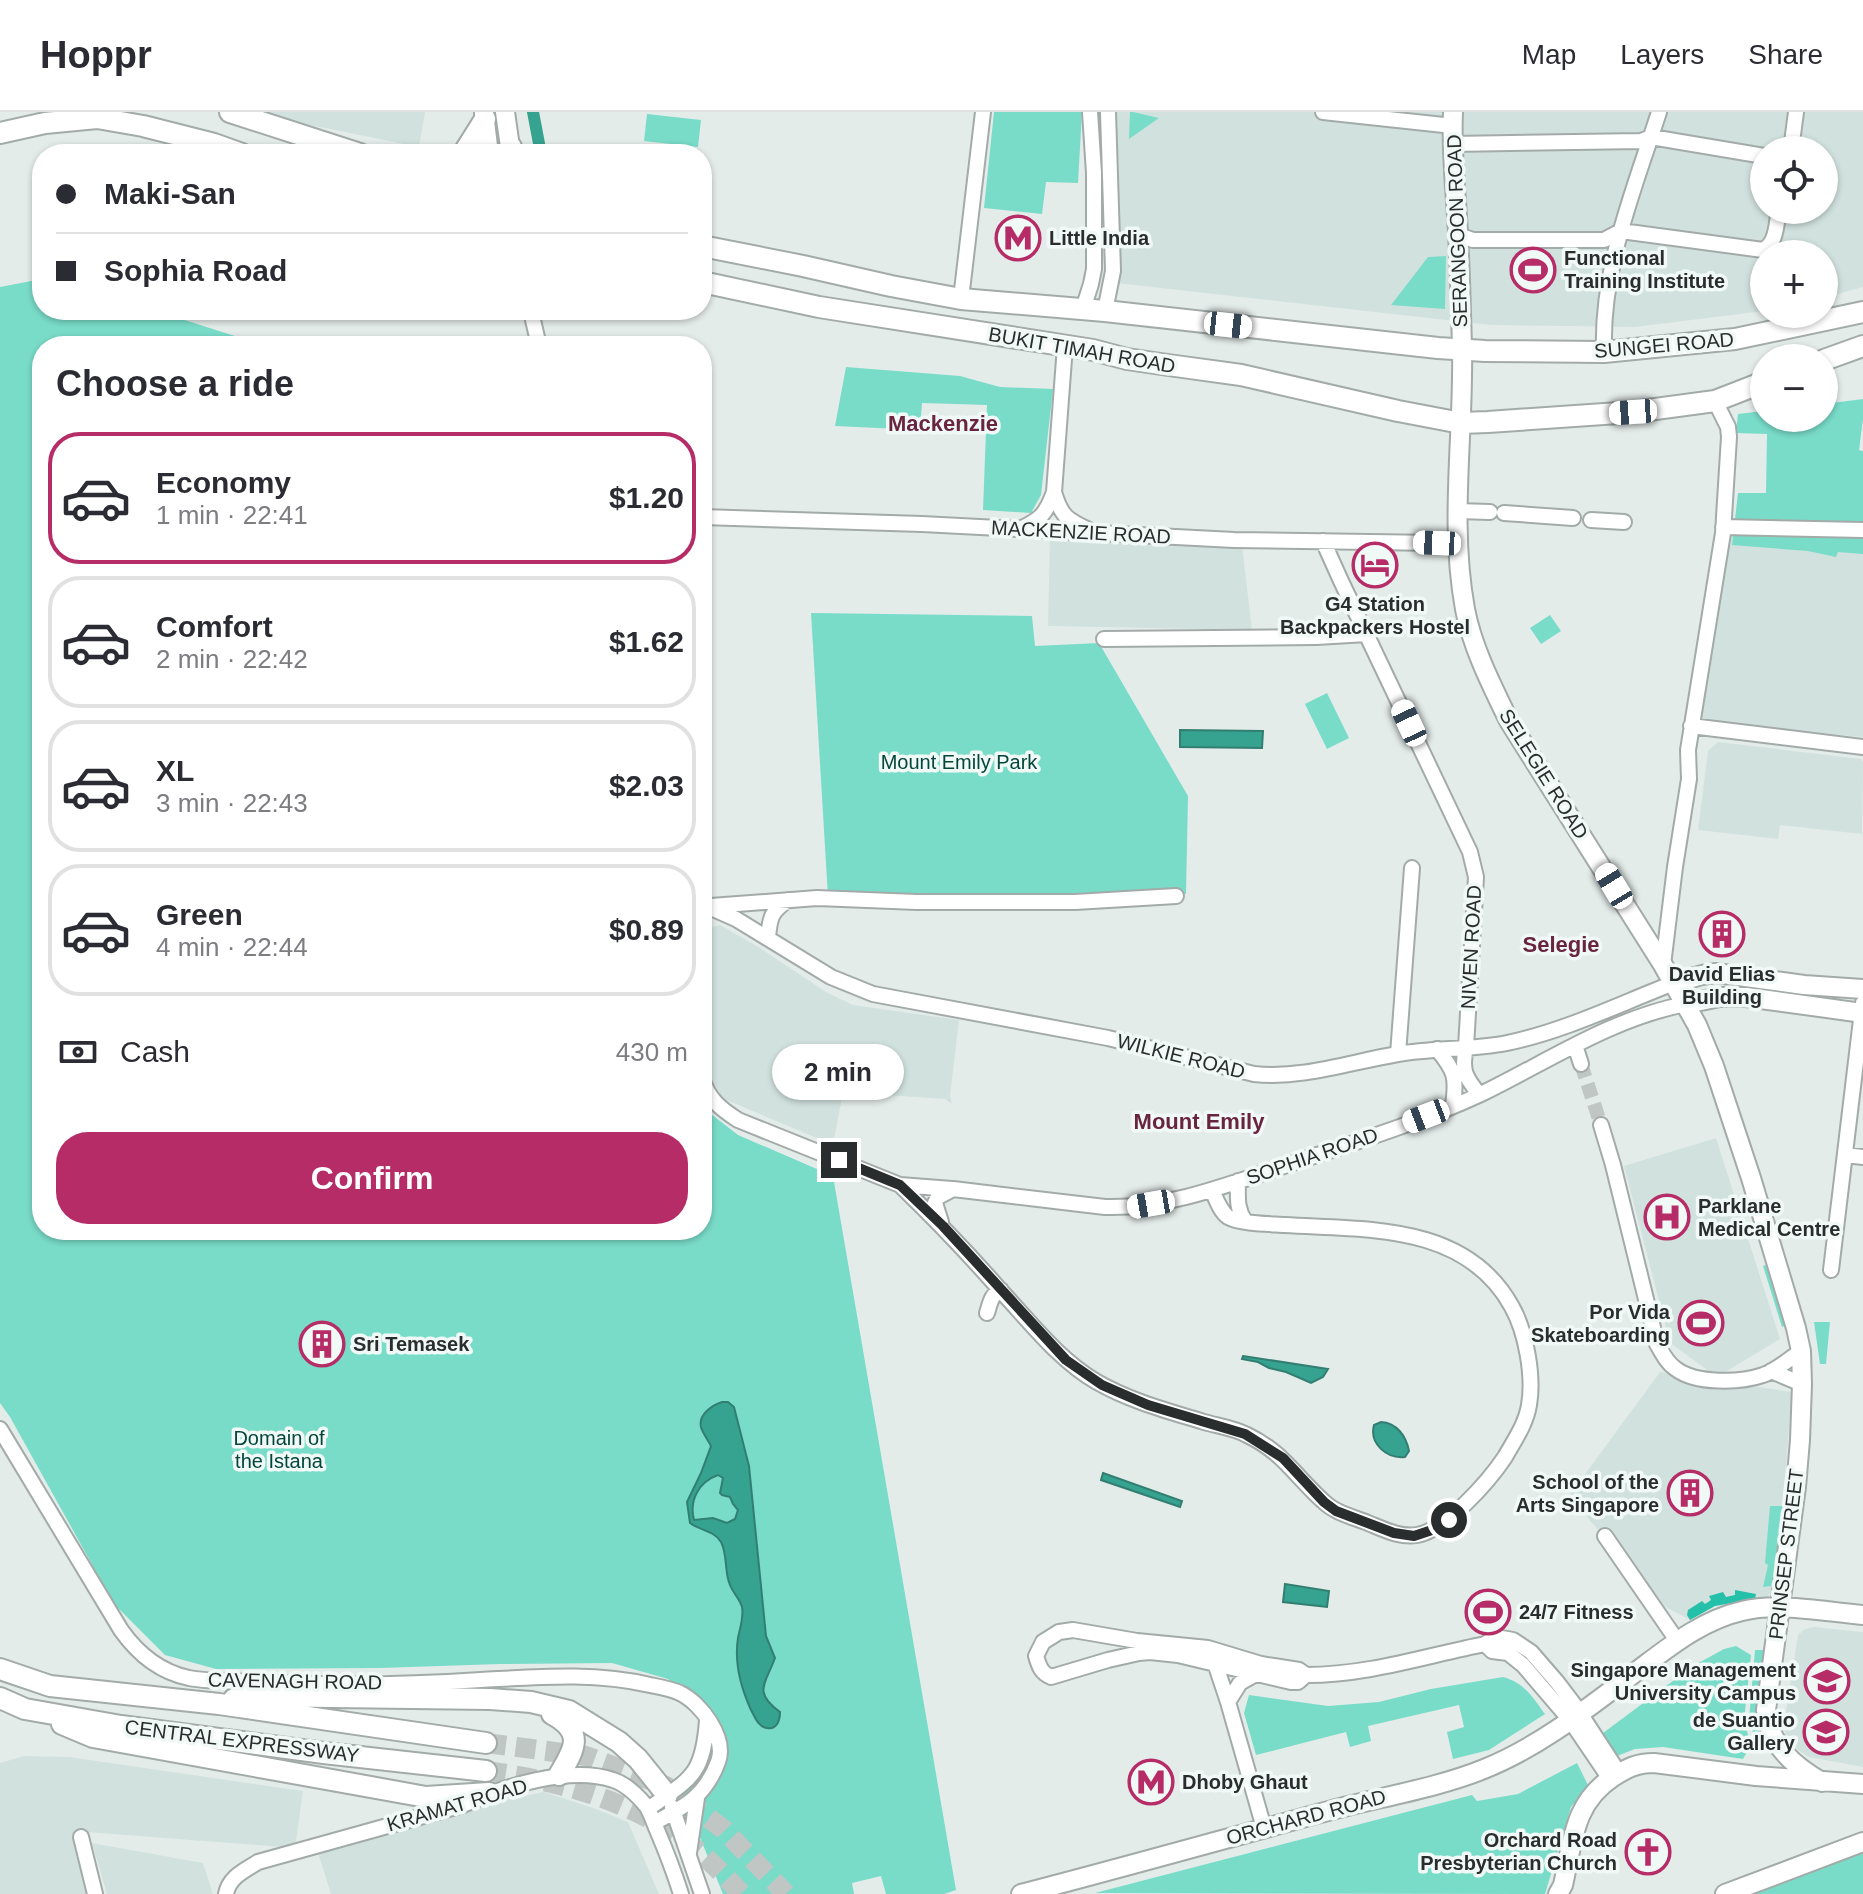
<!DOCTYPE html>
<html lang="en">
<head>
<meta charset="utf-8">
<style>
  body { margin:0; font-family:Arial,sans-serif; background:#f2f2f3; color:#2b2b33; height:100vh; display:flex; flex-direction:column; font-size:30px; white-space:nowrap }
  * { box-sizing:border-box; margin:0 }
  p { font-size:26px; color:#7c7c81 }
  .icon { flex:none; width:44px; height:44px; fill:none; stroke:currentColor; stroke-width:2; stroke-linecap:round; stroke-linejoin:round }
  .map { position:relative; flex:1; overflow:hidden }
  .sheet { position:absolute; left:32px; top:224px; width:680px; height:904px; display:flex; flex-direction:column; background:#fff; border-radius:32px; box-shadow:0 2px 6px #0004 }
  .sheet>* { flex:none }
  .top-card { position:absolute; left:32px; top:32px; width:680px; height:176px; border-radius:32px; box-shadow:0 2px 6px #0004; display:grid; align-content:center; height:176px; padding:0 24px; background:#fff }
  .buttons { position:absolute; left:1750px; top:24px; display:grid; gap:16px }
  .buttons a { display:grid; place-items:center; width:88px; height:88px; border-radius:50%; background:#fff; box-shadow:0 2px 6px #0004; font-size:40px }
  .end { position:absolute; width:36px; height:36px; margin:-18px; border:10px solid #2a2d2d; background:#fff; box-shadow:0 0 0 4px #fff }
  .from { border-radius:50% }
  .bubble { position:absolute; height:56px; border-radius:28px; background:#fff; box-shadow:0 2px 6px #0004; font-size:26px; font-weight:600; line-height:56px; text-align:center }
  .car { position:absolute; width:24px; height:48px; margin:-24px -12px; border-radius:10px; box-shadow:0 0 6px 2px #0007; background:linear-gradient(#fff 24%,#345 0 40%,#fff 0 76%,#345 0 86%,#fff 0) }
  .top-card b { display:flex; align-items:center; gap:28px; height:76px; font-size:30px }
  .top-card b+b { border-top:2px solid #e1e1e2 }
  .top-card i { width:20px; height:20px; background:#2b2b33 }
  ul { padding:0; list-style:none }
  li { display:flex; align-items:center; gap:24px; height:132px; margin:0 16px 12px; padding:0 8px; border:4px solid #e1e1e2; border-radius:32px }
  li div { flex:1 }
  li b { display:block; font-size:30px }
  li em { font-style:normal; font-weight:600 }
  li.active { border-color:#b62c67 }
  li>.icon { width:72px; height:72px; stroke-width:1.5 }
  h2 { padding:0 24px; font-size:36px; line-height:96px }
  .pay { display:flex; align-items:center; gap:20px; height:88px; padding:0 24px; font-size:30px }
  .pay p { margin-inline-start:auto }
  .action { display:flex; gap:16px; margin-top:auto; padding:16px 24px }
  .action a { flex:1; height:92px; border-radius:32px; background:#b62c67; color:#fff; font-size:32px; font-weight:600; line-height:92px; text-align:center }
  header { display:flex; align-items:center; gap:48px; box-sizing:border-box; height:112px; padding:0 40px; background:#fff; border-bottom:2px solid #e1e1e2 }
  header strong { font-size:38px }
  nav { display:flex; gap:44px; margin-inline-start:auto; font-size:28px }
  .map>svg:first-child { display:block }
</style>
</head>
<body>
<header>
<strong>Hoppr</strong>
<nav><a>Map</a><a>Layers</a><a>Share</a></nav>
</header>
<div class="map">
<svg width="1863" height="1782" viewBox="0 0 1863 1782">
  <rect width="100%" height="100%" fill="#e4ecea"/>
  <path fill="#d1e2de" fill-rule="evenodd" d="M245 0H425L419 35Z
    M1114 0H1863V175L1824 186V142H1764V199L1635 215 1491 213 1107 170ZM1764 38H1824V98H1764Z
    M1725 419 1863 421V625L1698 610Z
    M1050 423 1242 433 1252 518 1048 514Z
    M1718 630 1861 647 1863 650 1862 722 1780 713 1778 727 1698 718 1708 639Z
    M720 813 757 834 826 880 853 893 959 908 950 984 952 992 945 987 843 980 833 1033 717 984 709 973 702 826 709 816Z
    M1716 1026 1780 1227 1717 1265 1670 1231 1624 1054Z
    M1660 1260 1792 1280 1777 1463 1767 1489 1715 1494 1690 1508 1664 1494 1569 1384Z
    M1814 1515 1863 1520V1655L1809 1645 1798 1638 1786 1625 1784 1612 1798 1523 1805 1517Z
    M24 1644 69 1645 303 1679 295 1736 86 1720 72 1725 88 1782H0V1651Z
    M544 1680 596 1697 628 1710 659 1782H331L314 1728Z
    M92 1731 203 1751 213 1782H107Z"/>
  <path fill="#79dcc9" d="M994 0H1082L1078 71 1046 70 1042 102 984 96Z
    M1130 0H1133L1159 6 1129 27Z
    M647 2 701 8 698 35 644 29Z
    M1446 144 1445 197 1391 193 1428 145Z
    M42 167V198H153L238 225 258 234H42V1118H702V995L738 1023 833 1064 956 1778 944 1782H886L881 1764 852 1771 854 1782H723L679 1674 704 1647 699 1591 668 1567 612 1551 500 1552 380 1556 216 1557 165 1543 114 1492 10 1305 0 1291V175Z
    M846 255 960 264 1000 275 1053 277 1041 383 1031 401 983 398 987 293 922 291 920 318 835 314Z
    M1863 287V307L1859 338 1863 339V442L1838 440 1836 445 1808 439 1732 433 1738 381H1766L1767 322 1736 321 1738 302 1764 299V306H1824V292Z
    M811 501 1032 504 1035 534 1099 531 1188 684 1186 782 1091 787 828 785Z
    M1550 503 1561 519 1541 532 1530 516Z
    M1327 581 1349 626 1327 637 1305 592Z
    M1768 1152 1787 1213 1782 1215 1763 1154Z
    M1814 1210H1830L1826 1252H1820Z
    M1770 1394H1785L1777 1463 1771 1474 1763 1475 1768 1453 1765 1451Z
    M1736 1534 1751 1543 1744 1609 1751 1633 1743 1647 1663 1635 1635 1637 1617 1644 1603 1621 1693 1554 1724 1537Z
    M1755 1538H1766L1757 1601 1761 1628 1756 1630 1749 1608Z
    M1503 1565C1525 1571 1532 1585 1545 1602L1489 1638 1453 1647 1447 1620 1464 1615 1459 1593 1368 1614 1371 1629 1350 1635 1346 1620 1256 1643 1244 1601 1249 1583 1328 1594 1379 1590 1431 1577Z
    M1577 1651 1589 1675 1571 1695 1545 1782 1095 1781 1472 1683 1477 1689 1518 1682Z
    M1863 1738V1782H1749Z"/>
  <path fill="#25c0a9" d="M1735 1478 1756 1482 1755 1487 1715 1494 1690 1508 1687 1503 1688 1498 1702 1489 1705 1492 1711 1488 1709 1484 1723 1480 1726 1485 1735 1483Z"/>
  <path fill="#36a290" stroke="#327f72" stroke-width="2" fill-rule="evenodd" d="M1180 618 1263 619 1262 636 1180 635Z
    M1243 1244 1328 1257 1323 1265 1311 1271 1286 1260 1269 1256 1258 1250 1242 1247Z
    M722 1290H728L734 1295 749 1354 766 1524 775 1546C766 1571 752 1580 780 1600 780 1608 777 1618 767 1616 758 1615 755 1605 751 1598 741 1576 734 1551 738 1526 740 1516 744 1505 742 1495 740 1487 733 1481 730 1473 724 1460 728 1443 721 1430 715 1419 699 1418 690 1411L687 1390 701 1361 711 1334C708 1328 702 1320 701 1315 698 1302 713 1293 722 1290ZM718 1363 723 1366 720 1381 722 1383 730 1385 733 1392 738 1398 735 1407 727 1411 713 1406 694 1408C689 1389 698 1370 718 1363Z
    M1381 1310C1397 1311 1406 1324 1409 1339L1405 1345C1387 1347 1369 1332 1374 1313Z
    M1103 1361 1182 1389 1180 1395 1101 1368Z
    M1285 1472 1329 1479 1327 1495 1283 1490Z"/>
  <g fill="none" stroke-linecap="round" stroke-linejoin="round">
    <path stroke="#36a290" stroke-width="12" d="M533 0 541 42"/>
    <path stroke="#bfc6c4" stroke-width="14" stroke-dasharray="14 7" stroke-linecap="butt" d="M1581 952 1601 1013"/>
    <path stroke="#bfc6c4" stroke-width="20" stroke-dasharray="20 10" stroke-linecap="butt" d="M486 1631 586 1644 666 1674 723 1717 786 1782
      M486 1659C560 1669 639 1690 698 1739 714 1752 728 1768 742 1782"/>
    <g stroke="#a3aba9" stroke-width="18">
      <path id="minor" d="M1323 0 1453 14
        M1452 32 1641 29 1651 25 1764 44
        M1791 38 1796 0
        M1621 119 1763 138C1777 131 1776 112 1779 98
        M1464 125 1473 128H1604L1621 119
        M961 187 983 0
        M1083 197 1091 172 1094 157V61L1090 0
        M534 198 533 208 539 234
        M1105 199 1113 159 1108 0
        M1604 240C1601 156 1634 78 1659 0
        M1054 380C1061 404 1067 408 1089 418
        M1457 399 1490 400
        M1504 401 1573 406
        M702 405 922 412 1234 428 1437 431 1450 434 1458 438
        M1591 408 1624 410
        M1723 415 1863 418
        M1020 417C1041 407 1046 402 1054 380L1065 234
        M1323 429 1341 469 1470 740 1476 765 1466 935C1461 958 1465 965 1479 982
        M1104 527 1316 525 1367 522
        M1691 614 1863 635
        M702 792 736 807 831 865 873 882 1108 926 1254 962C1303 967 1350 950 1398 942 1434 936 1471 938 1507 931 1565 919 1619 892 1674 871
        M711 794 817 786 917 790H1075L1176 784
        M768 825C770 805 771 800 788 788
        M1663 853 1675 755 1689 667 1688 638 1723 421 1729 325 1728 315 1715 289
        M1575 933 1581 952
        M1437 937C1455 959 1457 965 1453 993
        M1398 942 1412 756
        M702 966C708 987 721 997 738 1008L900 1073 952 1077
        M1601 1013 1613 1053 1657 1232C1662 1241 1667 1251 1676 1257 1696 1272 1740 1271 1763 1263 1776 1259 1789 1247 1801 1239
        M1845 1043 1863 1045
        M1238 1069C1238 1084 1236 1096 1245 1109
        M900 1073C935 1107 969 1142 1001 1179 1031 1211 1059 1248 1097 1270 1130 1289 1168 1299 1204 1310 1218 1314 1234 1316 1247 1323 1283 1340 1295 1364 1323 1389 1335 1401 1353 1405 1368 1411 1383 1417 1400 1426 1417 1423 1446 1418 1489 1369 1505 1345 1514 1329 1526 1312 1529 1293 1534 1264 1526 1220 1512 1195 1466 1111 1367 1118 1285 1113 1270 1112 1240 1112 1228 1105 1220 1099 1216 1087 1212 1078
        M941 1110 935 1091 938 1085 953 1077 1105 1095C1171 1097 1237 1069 1299 1049 1359 1029 1423 1009 1481 982 1547 950 1612 906 1686 892
        M1831 1158 1863 891
        M987 1201C990 1192 991 1182 1001 1178
        M1771 1259 1802 1272
        M0 1317 121 1518C138 1542 160 1560 189 1566 211 1570 234 1569 256 1570 330 1574 406 1573 481 1568 538 1565 594 1560 650 1573 660 1575 671 1577 680 1581 701 1591 727 1626 718 1650 705 1685 684 1695 654 1711
        M1605 1424 1678 1530
        M1485 1532 1492 1539 1508 1541 1523 1553 1570 1608 1610 1667
        M1214 1548 1228 1590 1264 1716
        M1306 1563 1298 1570H1291L1178 1543 1150 1540 1139 1541 1108 1548 1051 1565C1041 1561 1039 1554 1036 1544L1043 1530 1059 1520 1073 1518 1137 1529 1208 1536 1261 1552 1299 1558 1306 1563C1368 1563 1425 1544 1485 1532L1496 1525 1513 1528 1531 1540 1557 1570 1576 1595 1619 1661
        M1228 1590 1240 1571 1256 1562
        M672 1695 702 1782
        M648 1697C691 1666 703 1664 707 1608
        M81 1725 95 1782
        M689 1741 697 1686
        M226 1782C229 1765 244 1759 258 1750L463 1693C502 1675 570 1653 613 1668 626 1672 639 1685 647 1695 651 1702 654 1711 657 1718 666 1739 674 1760 681 1782"/>
    </g>
    <g stroke="#a3aba9" stroke-width="22">
      <path id="major" d="M505 0 511 42
        M1453 0C1451 40 1456 81 1458 121 1460 159 1461 198 1462 236 1464 323 1449 410 1465 497 1472 535 1492 574 1509 609L1663 853 1697 913 1714 954 1751 1066 1796 1216 1801 1239 1802 1272 1800 1328 1796 1375 1766 1598C1769 1633 1794 1654 1822 1670
        M484 1 489 42
        M1674 871 1702 863 1716 861 1804 873 1863 877
        M1686 892 1720 885H1746L1863 901
        M1021 1782C1125 1755 1228 1726 1332 1698 1381 1685 1437 1676 1484 1657 1541 1634 1589 1595 1637 1559 1669 1535 1702 1508 1742 1499 1778 1490 1826 1500 1863 1503
        M1558 1782 1563 1773C1573 1730 1573 1691 1613 1665 1627 1656 1637 1651 1654 1651L1756 1664 1863 1672
        M1725 1782 1863 1730"/>
    </g>
    <g stroke="#a3aba9" stroke-width="24">
      <path id="highway" d="M230 0 360 42
        M0 21 45 11 97 6 143 14 214 32 242 42
        M511 35 513 42
        M463 42 485 7
        M702 134 803 154 891 174 961 187 1105 199 1438 236 1485 239 1604 240 1735 227 1863 200
        M702 170 819 195 1093 238 1127 247 1161 252 1241 263 1398 299 1461 311 1488 310 1633 300 1715 289 1764 270
        M1824 248 1863 234
        M0 1557 50 1574 219 1592 486 1631
        M0 1586 25 1597 121 1614 324 1641 486 1659
        M234 1587 246 1584 490 1587 531 1590 569 1599 619 1630 638 1647 667 1683
        M552 1602C585 1620 575 1637 559 1663
        M62 1612 93 1625 426 1685 489 1681"/>
    </g>
    <use href="#minor" stroke="#fff" stroke-width="14"/>
    <use href="#major" stroke="#fff" stroke-width="18"/>
    <use href="#highway" stroke="#fff" stroke-width="20"/>
  </g>
  <g fill="none" stroke-linecap="round" stroke-linejoin="round">
    <path stroke="#2a2d2d" stroke-width="10" d="M839 1048 900 1073 943 1114 1066 1248 1102 1273 1148 1293 1245 1322 1283 1346 1324 1390 1336 1399 1394 1421 1414 1424 1438 1416 1449 1408"/>
  </g>
  <defs>
    <g id="metro-ring" transform="scale(2.3)"><circle r="9.5" fill="#f1f9f7" stroke="#b62c67" stroke-width="1.5"/><path d="M-5.5 5V-5H-3L0 0L3-5H5.5V5H3V-.5L0 4L-3-.5V5Z" fill="#b62c67"/></g>
    <g id="stadium-ring" transform="scale(2.3)"><circle r="9.5" fill="#f1f9f7" stroke="#b62c67" stroke-width="1.5"/><path d="M0-5a6.5 5 0 1 0 0 10a6.5 5 0 1 0 0-10ZM-3.5-1.8h7v3.6h-7Z" fill="#b62c67"/></g>
    <g id="hotel-ring" transform="scale(2.3)"><circle r="9.5" fill="#f1f9f7" stroke="#b62c67" stroke-width="1.5"/><path d="M-6-4.5h1.5V1H6V5H4.5V3h-9V5H-6ZM-4 0a1.8 1.8 0 1 1 3.6 0ZM.5 0V-2.5h3Q6-2.5 6 0Z" fill="#b62c67"/></g>
    <g id="building-ring" transform="scale(2.3)"><circle r="9.5" fill="#f1f9f7" stroke="#b62c67" stroke-width="1.5"/><path d="M-4-6H4V6H1V3H-1V6H-4ZM-2.5-4.3h1.7v1.8h-1.7ZM.8-4.3h1.7v1.8H.8ZM-2.5-1h1.7V.8h-1.7ZM.8-1h1.7V.8H.8Z" fill="#b62c67"/></g>
    <g id="hospital-ring" transform="scale(2.3)"><circle r="9.5" fill="#f1f9f7" stroke="#b62c67" stroke-width="1.5"/><path d="M-5-5h3v3.5h4V-5h3V5h-3V1.5h-4V5h-3Z" fill="#b62c67"/></g>
    <g id="university-ring" transform="scale(2.3)"><circle r="9.5" fill="#f1f9f7" stroke="#b62c67" stroke-width="1.5"/><path d="M0-5L7-2L0 1L-7-2ZM-4 1L0 2.5L4 1V4Q0 6-4 4Z" fill="#b62c67"/></g>
    <g id="church-ring" transform="scale(2.3)"><circle r="9.5" fill="#f1f9f7" stroke="#b62c67" stroke-width="1.5"/><path d="M-1.2-6h2.4v3.5h3.3v2.4h-3.3V6h-2.4V-.1h-3.3v-2.4h3.3Z" fill="#b62c67"/></g>
  </defs>
  <g fill-rule="evenodd">
    <use href="#metro-ring" x="1018" y="126"/>
    <use href="#stadium-ring" x="1533" y="158"/>
    <use href="#hotel-ring" x="1375" y="453"/>
    <use href="#building-ring" x="1722" y="822"/>
    <use href="#hospital-ring" x="1667" y="1105"/>
    <use href="#stadium-ring" x="1701" y="1211"/>
    <use href="#building-ring" x="322" y="1232"/>
    <use href="#building-ring" x="1690" y="1381"/>
    <use href="#stadium-ring" x="1488" y="1500"/>
    <use href="#university-ring" x="1827" y="1569"/>
    <use href="#university-ring" x="1826" y="1620"/>
    <use href="#metro-ring" x="1151" y="1670"/>
    <use href="#church-ring" x="1648" y="1740"/>
  </g>
  <g text-anchor="middle" dominant-baseline="central" stroke-width="7" stroke-linejoin="round" paint-order="stroke">
    <g font-size="20" fill="#2a2d2d" stroke="#f1f9f7">
      <text transform="translate(1457 119) rotate(-92)">SERANGOON ROAD</text>
      <text transform="translate(1664 233) rotate(-5)">SUNGEI ROAD</text>
      <text transform="translate(1082 238) rotate(10)">BUKIT TIMAH ROAD</text>
      <text transform="translate(1081 420) rotate(3)">MACKENZIE ROAD</text>
      <text transform="translate(1544 662) rotate(58)">SELEGIE ROAD</text>
      <text transform="translate(1471 835) rotate(-87)">NIVEN ROAD</text>
      <text transform="translate(1181 944) rotate(14)">WILKIE ROAD</text>
      <text transform="translate(1312 1044) rotate(-19)">SOPHIA ROAD</text>
      <text transform="translate(1786 1442) rotate(-83)">PRINSEP STREET</text>
      <text transform="translate(295 1569) rotate(1)">CAVENAGH ROAD</text>
      <text transform="translate(242 1629) rotate(7)">CENTRAL EXPRESSWAY</text>
      <text transform="translate(457 1693) rotate(-16)">KRAMAT ROAD</text>
      <text transform="translate(1306 1705) rotate(-15)">ORCHARD ROAD</text>
    </g>
    <g font-size="20" font-weight="bold" fill="#2a2d2d" stroke="#f1f9f7" text-anchor="start">
      <text x="1049" y="126">Little India</text>
      <text x="1564" y="146">Functional<tspan x="1564" dy="23">Training Institute</tspan></text>
      <text x="1375" y="492" text-anchor="middle">G4 Station<tspan x="1375" dy="23">Backpackers Hostel</tspan></text>
      <text x="1722" y="862" text-anchor="middle">David Elias<tspan x="1722" dy="23">Building</tspan></text>
      <text x="1698" y="1094">Parklane<tspan x="1698" dy="23">Medical Centre</tspan></text>
      <text x="1670" y="1200" text-anchor="end">Por Vida<tspan x="1670" dy="23">Skateboarding</tspan></text>
      <text x="353" y="1232">Sri Temasek</text>
      <text x="1659" y="1370" text-anchor="end">School of the<tspan x="1659" dy="23">Arts Singapore</tspan></text>
      <text x="1519" y="1500">24/7 Fitness</text>
      <text x="1796" y="1558" text-anchor="end">Singapore Management<tspan x="1796" dy="23">University Campus</tspan></text>
      <text x="1795" y="1608" text-anchor="end">de Suantio<tspan x="1795" dy="23">Gallery</tspan></text>
      <text x="1182" y="1670">Dhoby Ghaut</text>
      <text x="1617" y="1728" text-anchor="end">Orchard Road<tspan x="1617" dy="23">Presbyterian Church</tspan></text>
    </g>
    <g font-size="20" fill="#04463c" stroke="#f1f9f7">
      <text x="959" y="650">Mount Emily Park</text>
      <text x="279" y="1326">Domain of<tspan x="279" dy="23">the Istana</tspan></text>
    </g>
    <g font-size="22" font-weight="bold" fill="#69253f" stroke="#f1f9f7">
      <text x="943" y="311">Mackenzie</text>
      <text x="1561" y="832">Selegie</text>
      <text x="1199" y="1009">Mount Emily</text>
    </g>
  </g>
</svg>
<div class="buttons">
<a><svg class="icon" aria-label="locate" viewBox="0 0 24 24"><circle cx="12" cy="12" r="6"/><path d="M12 2v4M12 18v4M2 12h4M18 12h4"/></svg></a>
<a>+</a>
<a>−</a>
</div>
<i class="end from" style="left:1449px;top:1408px"></i>
<i class="end" style="left:839px;top:1048px"></i>
<div class="bubble" style="left:772px;top:932px;width:132px">2 min</div>
<i class="car" style="left:1228px;top:213px;rotate:96deg"></i>
<i class="car" style="left:1633px;top:300px;rotate:266deg"></i>
<i class="car" style="left:1437px;top:431px;rotate:272deg"></i>
<i class="car" style="left:1409px;top:611px;rotate:335deg"></i>
<i class="car" style="left:1614px;top:774px;rotate:329deg"></i>
<i class="car" style="left:1426px;top:1004px;rotate:249deg"></i>
<i class="car" style="left:1151px;top:1092px;rotate:260deg"></i>
<div class="top-card">
<b><i class="from"></i>Maki-San</b>
<b><i></i>Sophia Road</b>
</div>
<section class="sheet">
<h2>Choose a ride</h2>
<ul>
<li class="active"><svg class="icon" aria-label="car" viewBox="0 0 24 24"><path d="M5 17H2v-5l4-1 3-4h7l3 4 3 1v5h-3M9 17h6M6 11h13"/><circle cx="7" cy="17" r="2"/><circle cx="17" cy="17" r="2"/></svg><div><b>Economy</b><p>1 min · 22:41</p></div><em>$1.20</em></li>
<li><svg class="icon" aria-label="car" viewBox="0 0 24 24"><path d="M5 17H2v-5l4-1 3-4h7l3 4 3 1v5h-3M9 17h6M6 11h13"/><circle cx="7" cy="17" r="2"/><circle cx="17" cy="17" r="2"/></svg><div><b>Comfort</b><p>2 min · 22:42</p></div><em>$1.62</em></li>
<li><svg class="icon" aria-label="car" viewBox="0 0 24 24"><path d="M5 17H2v-5l4-1 3-4h7l3 4 3 1v5h-3M9 17h6M6 11h13"/><circle cx="7" cy="17" r="2"/><circle cx="17" cy="17" r="2"/></svg><div><b>XL</b><p>3 min · 22:43</p></div><em>$2.03</em></li>
<li><svg class="icon" aria-label="car" viewBox="0 0 24 24"><path d="M5 17H2v-5l4-1 3-4h7l3 4 3 1v5h-3M9 17h6M6 11h13"/><circle cx="7" cy="17" r="2"/><circle cx="17" cy="17" r="2"/></svg><div><b>Green</b><p>4 min · 22:44</p></div><em>$0.89</em></li>
</ul>
<div class="pay"><svg class="icon" aria-label="cash" viewBox="0 0 24 24"><path d="M3 7h18v10H3z"/><circle cx="12" cy="12" r="2"/></svg>Cash<p>430 m</p></div>
<div class="action"><a>Confirm</a></div>
</section>
</div>
</body>
</html>
